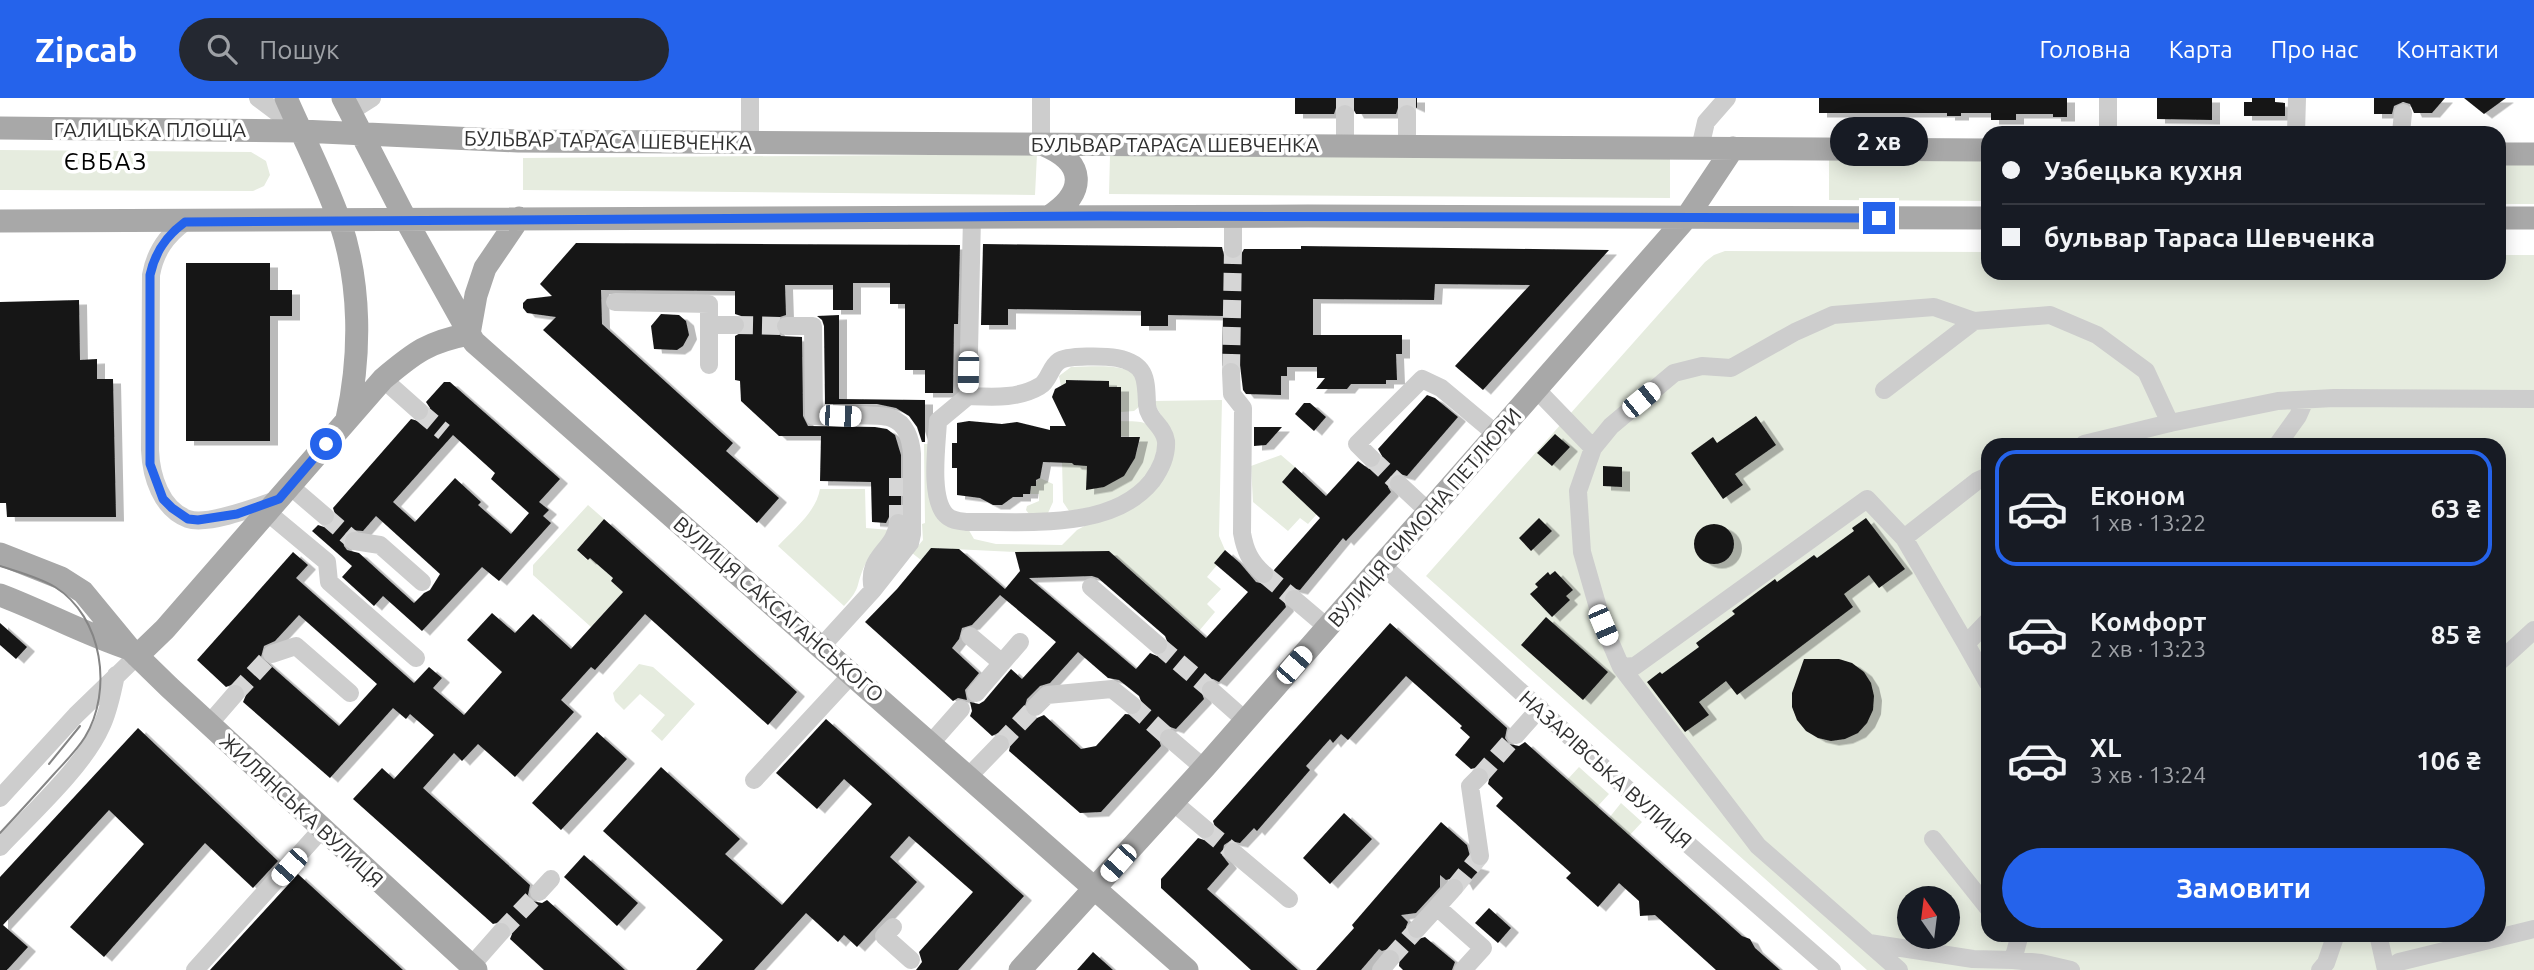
<!DOCTYPE html>
<html lang="uk">
<head>
<meta charset="utf-8">
<style>
  body { margin:0; font-family:Ubuntu,sans-serif; background:#242831; color:#f1f3f6; height:100vh; display:flex; flex-direction:column; font-size:26px; white-space:nowrap }
  * { box-sizing:border-box; margin:0 }
  p { font-size:23px; color:#9ea1a6 }
  .icon { flex:none; width:38px; height:38px; fill:none; stroke:currentColor; stroke-width:2; stroke-linecap:round; stroke-linejoin:round }
  .map { position:relative; flex:1; overflow:hidden }
  .details { position:absolute; left:1981px; top:340px; width:525px; height:504px; display:flex; flex-direction:column; background:#171b24; border-radius:21px; box-shadow:0 4px 18px #0003 }
  .details>* { flex:none }
  .guide { position:absolute; left:1981px; top:28px; width:525px; height:154px; border-radius:21px; box-shadow:0 4px 18px #0003; display:grid; align-content:center; height:154px; padding:0 21px; background:#171b24 }
  .needle { width:46px; rotate:346deg }
  .fabs { position:absolute; left:1897px; top:788px; display:grid; gap:14px }
  .fabs a { display:grid; place-items:center; width:63px; height:63px; border-radius:50%; background:#171b24; box-shadow:0 4px 18px #0003; font-size:35px }
  .end { position:absolute; width:32px; height:32px; margin:-16px; border:9px solid #2563eb; background:#fff; box-shadow:0 0 0 4px #fff }
  .from { border-radius:50% }
  .bubble { position:absolute; height:49px; border-radius:24px; background:#171b24; box-shadow:0 4px 18px #0003; font-size:23px; font-weight:600; line-height:49px; text-align:center }
  .car { position:absolute; width:21px; height:42px; margin:-21px -10px; border-radius:9px; box-shadow:0 0 5px 2px #0007; background:linear-gradient(#fff 24%,#345 0 40%,#fff 0 76%,#345 0 86%,#fff 0) }
  .guide b { display:flex; align-items:center; gap:24px; height:66px; font-size:26px }
  .guide b+b { border-top:2px solid #363941 }
  .guide i { width:18px; height:18px; background:#f1f3f6 }
  ul { padding:12px 0 0; list-style:none }
  li { display:flex; align-items:center; gap:21px; height:116px; margin:0 14px 10px; padding:0 7px; border:4px solid transparent; border-radius:21px }
  li div { flex:1 }
  li b { display:block; font-size:26px }
  li em { font-style:normal; font-weight:600 }
  li.selected { border-color:#2563eb }
  li>.icon { width:63px; height:63px; stroke-width:1.5 }
  .action { display:flex; gap:14px; margin-top:auto; padding:14px 21px }
  .action a { flex:1; height:80px; border-radius:42px; background:#2563eb; color:#fff; font-size:28px; font-weight:600; line-height:80px; text-align:center }
  header { display:flex; align-items:center; gap:42px; box-sizing:border-box; height:98px; padding:0 35px; background:#2563eb; color:#fff }
  header strong { font-size:33px }
  nav { display:flex; gap:38px; margin-inline-start:auto; font-size:24px }
  .search { width:490px; height:63px; background:#242831; display:flex; align-items:center; gap:18px; box-sizing:border-box; padding:0 24px; border-radius:38px; color:#9ea1a6; font-size:26px }
  .map>svg:first-child { display:block }
</style>
</head>
<body>
<header>
<strong>Zipcab</strong>
<div class="search"><svg class="icon" aria-label="search" viewBox="0 0 24 24"><circle cx="10" cy="10" r="6"/><path d="M15 15l6 6"/></svg>Пошук</div>
<nav><a>Головна</a><a>Карта</a><a>Про нас</a><a>Контакти</a></nav>
</header>
<div class="map">
<svg width="2534" height="872" viewBox="0 0 2534 872">
  <defs>
    <filter id="shadow"><feDropShadow dx="8" dy="4.5" stdDeviation="0" flood-color="#0004"/></filter>
  </defs>
  <rect width="100%" height="100%" fill="#fff"/>
  <path fill="#e6ecdf" fill-rule="evenodd" d="M0 52 251 54 266 63 270 77 264 88 253 93 0 92Z
    M1037 56 1035 97 523 92V60Z
    M1110 57 1670 58V100L1109 96Z
    M1829 60 1988 61V103L1829 102Z
    M2499 64 2534 65V106H2499Z
    M1725 153 1988 154V175H2499V157H2534V872H1867L1426 478 1705 164 1714 157ZM1988 346H2499V836H1988ZM1909 800H1948V838H1909Z
    M1071 269C1092 269 1117 265 1136 276L1140 308 1134 313 1121 314V290L1109 289 1108 283 1067 282 1066 288H1061L1059 278Z
    M1222 302 1219 438 1225 452 1217 467 1207 479 1221 491 1207 506 1215 514 1199 533 1109 453 1015 454 932 450 921 462 912 455 923 442 922 426 925 425 924 346H929L931 394 967 429 974 441 996 446 1062 447 1077 432 1151 393 1167 328 1153 303Z
    M1120 323C1146 324 1147 321 1159 344L1152 374 1117 405 1069 413 1063 404 1062 362H1071L1074 367 1087 362V391C1118 389 1136 370 1140 339L1119 338Z
    M1281 357 1295 369 1282 384 1317 416 1308 426 1300 420 1288 433 1253 404 1251 368Z
    M1040 380 1053 386V404L1048 415 1029 416 1026 412 1027 408 1039 403V396H1030L1031 388Z
    M820 391H865L866 430 890 432C881 444 870 455 864 469 855 489 862 489 844 508L778 448C794 431 816 414 820 391Z
    M588 407 604 421 577 452 587 462 590 460 613 480 611 483 623 494 591 529 533 477V467Z
    M639 566 653 569 695 606 662 643 651 633 665 617 640 596 624 612 615 603 613 595Z
    M1579 669 1609 696 1597 709 1567 682Z
    M1621 705 1642 724 1629 738 1609 720Z"/>
  <path fill="#171717" fill-rule="evenodd" filter="url(#shadow)" d="M1295 0H1417V10L1406 5 1398 10 1396 16H1356L1351 7 1344 5 1336 10 1334 16H1295Z
    M1819 0H2067V19H2053V16H2016V22H1991V15H1961V18H1947V15H1819Z
    M2157 0H2212V22L2157 21Z
    M2252 0H2275V4L2285 5V18H2244V4H2252Z
    M2374 0H2445L2432 15H2414L2410 6 2403 4 2394 8 2392 16H2374Z
    M2464 0H2506L2484 16Z
    M576 145 960 147 958 226H954L953 295H925V272H905V206H890V185H853V212H833V187H785L786 217 780 219 775 227 777 234 781 238 802 239 803 318 808 328 875 329 887 331 895 337 901 357V414L890 417 886 425 872 424 871 384 820 383 821 338H779L741 303 740 283 735 282V238L744 233 746 226 741 218 735 216V193L601 192 602 226 733 345 726 353 779 400 757 425 543 232 556 219 527 215 523 210V205L527 201 552 198 540 186Z
    M983 146 1222 149 1224 157 1232 162 1239 160 1244 151H1301V148L1609 152 1483 292 1455 268 1530 187 1435 186 1434 202 1313 201V237H1402V256H1396L1397 282H1386V286H1351L1347 291H1316L1325 280H1317V269H1287V278H1281V297L1246 296 1243 292 1240 267 1231 263 1222 268 1223 218 1168 217V228H1141V213L1008 211V227H981Z
    M186 165H270V192H292V218H270V343H186Z
    M79 202 80 262 97 261V281H113L116 419H7L6 405H0V204Z
    M661 216 679 217 686 223 689 237 683 248 677 252 654 251 651 228Z
    M839 217V301L925 302V344H922L917 329 909 318 896 310 877 306H825L824 228 822 222 817 218Z
    M1066 282 1109 283V289H1121V339H1140L1135 360 1124 378 1104 389 1086 392 1087 368 1074 367 1072 365 1043 364 1040 380 1036 382V388H1031L1030 396H1023V399H1013L1002 407H993L980 400 957 397V370H952V345H957V325L969 323 1002 326 1017 324 1050 332V328H1066L1052 299 1055 291 1066 285Z
    M444 284H450L560 381 539 404 549 412 543 418 551 425 499 483 482 469 422 533 383 498 374 508 342 479 352 468 312 433 318 427 324 429 333 426 336 419 333 410 411 321 422 324 428 320 430 310 426 304ZM453 337 495 375 491 381 529 415 511 436 478 407 481 404 455 380 415 424 393 404ZM376 418 440 476 430 492 424 495 414 505 359 455 347 452 344 448 343 442 346 435 351 432 363 433Z
    M1427 297 1435 300 1458 319 1407 378 1396 375 1390 379 1388 389 1391 394 1346 443 1343 440 1300 492 1291 490 1286 493 1283 500 1286 509 1219 584 1213 581 1203 584 1200 590 1204 601 1176 631 1170 629 1161 632 1158 639 1161 648 1101 714 1080 715 1009 653 1011 644 1007 637 998 635 992 638 970 618 972 613 970 604 979 606 984 603 1011 571 1022 581 1056 544 1000 497 972 527 962 530 959 541 952 550 979 575 965 592 967 602 958 600 953 603 865 524 897 491 931 450 959 451 1005 491 1020 473 1015 454 1109 453 1206 540 1248 494 1214 465 1225 452 1240 465 1256 484 1268 487 1275 479 1274 472 1320 420 1282 384 1295 369 1326 398 1358 363 1369 371 1378 368 1382 358 1378 351ZM1092 478 1098 480 1165 538 1169 548 1166 555 1157 558 1150 555 1136 571 1029 480ZM1078 554 1108 580 1119 582 1139 598 1143 608 1137 617 1125 616 1096 648 1081 651 1044 617 1037 620H1031L1024 611 1027 601 1040 588 1050 585Z
    M1304 305H1310L1326 319 1314 333 1295 316Z
    M1756 318 1776 347 1735 376 1743 387 1723 401 1691 355 1713 339 1717 345Z
    M1254 329H1282L1266 347 1254 348Z
    M1555 336 1570 349 1552 368 1537 355Z
    M1603 368 1622 369V389L1603 388Z
    M1539 420 1552 433 1531 453 1519 440Z
    M1866 420 1905 471 1879 490 1869 477 1844 496 1853 509 1737 597 1726 583 1699 604 1709 617 1685 634 1647 584 1660 574 1662 576 1699 549 1696 545 1735 516 1732 513 1760 492 1775 481 1777 484 1814 457 1817 460 1854 433 1852 430Z
    M604 421 797 594 768 627 645 516 595 572 591 569 561 602 574 614 515 679 478 646 462 663 454 655 423 690 530 787 528 797 532 803 542 805 547 802 625 872H544L510 841 512 836 509 826 503 823 493 826 353 701 382 670 394 681 434 637 410 616 406 621 393 610 330 680 243 604 246 597 243 588 236 585 226 589 197 562 293 454 308 467 296 480 414 585 429 569 442 580 433 590 464 617 502 574 467 542 492 515 515 535 533 516 571 551 623 494 611 483 613 480 590 460 588 462 577 452ZM299 517 377 586 339 628 261 559 264 548 275 543Z
    M1694 446a20 20 0 1 1 40 0a20 20 0 1 1-40 0Z
    M1555 473 1573 492 1566 498 1570 502 1552 519 1530 496 1538 489 1535 486 1548 474 1550 477Z
    M1546 519 1608 574 1583 602 1521 547Z
    M0 525 27 549 16 561 0 547Z
    M1390 525 1507 630 1505 640 1509 646 1519 648 1525 644 1742 838 1750 841 1755 850 1780 872H1716L1655 817 1640 818 1639 803 1619 785 1598 809 1566 780 1571 775 1496 708 1503 700 1488 686 1490 677 1487 671 1481 668 1471 671 1455 657 1470 639 1460 630 1462 628 1406 578 1348 642 1341 636 1333 645 1330 641 1306 668 1310 672 1257 733 1254 730 1240 745 1230 743 1224 747 1222 757 1229 766 1207 791 1298 872H1251L1161 790V781L1198 740 1204 742 1213 739 1216 732 1213 723Z
    M1804 561H1839L1852 565 1864 574 1871 585 1874 598 1873 612 1867 625 1858 635 1845 641 1831 643 1818 640 1806 633 1797 622 1792 609V595Z
    M826 621 1024 798 958 872H916L922 864 919 854 973 794 909 738 890 759 917 784 857 849 844 837 838 844 806 815 754 872H696L723 842 603 733 661 669 740 741 725 756 782 807 872 706 844 681 817 711 776 675Z
    M138 630 278 763 253 790 205 745 104 859 70 829 144 746 109 712 3 827 28 849 7 872H0V779Z
    M597 634 627 661 561 732 532 705Z
    M1344 715 1372 741 1330 786 1303 760Z
    M1441 724 1467 747 1472 766 1482 769 1465 788 1462 782 1457 779 1446 782 1440 777V789L1416 815 1401 817 1408 824 1406 829 1409 839 1415 842 1425 839 1455 864 1452 872H1403L1399 868 1400 856 1391 850 1382 853 1379 851 1361 872H1316L1354 830 1352 827Z
    M584 757 638 805 617 828 564 779Z
    M298 776 348 822 403 872H210Z
    M1489 810 1511 830 1498 845 1475 825Z
    M1093 854 1113 872H1077Z"/>
  <g fill="none" stroke-linecap="round" stroke-linejoin="round">
    <path stroke="#d6d6d6" stroke-width="18" stroke-dasharray="18 9" stroke-linecap="butt" d="M1407 0V16
      M1345 16V0
      M735 227 786 228
      M1231 274 1233 151
      M419 313 444 334
      M1371 360 1399 386
      M325 418 354 443
      M898 425V371
      M1264 476 1294 501
      M1158 547 1211 592
      M235 596 272 556
      M1132 607 1169 640
      M1000 646 1035 609
      M1479 679 1516 637
      M1205 731 1233 754
      M1454 790 1480 758
      M501 834 539 794
      M1390 861 1417 831"/>
    <path stroke="#cdcdcd" stroke-width="18" d="M258 0 298 30
      M2108 0V35
      M350 14 372 0
      M1407 16V48
      M2296 35 2297 0
      M2401 35 2403 15
      M750 44V0
      M1041 46V0
      M1345 47V16
      M1700 50 1706 24 1727 0
      M185 124C166 138 155 154 151 177L150 352C151 378 161 411 188 421 208 428 259 408 279 401
      M1233 151V118
      M615 204 709 206V267
      M709 227H735
      M786 228H813L814 318C830 318 879 315 891 320 906 325 911 342 912 356V436L910 445 873 492 821 549
      M1231 274 1232 296 1243 310 1242 435C1245 452 1250 464 1264 476
      M383 281 419 313
      M1536 291 1593 350 1578 393 1582 454 1603 527 1621 569 1635 568 1867 401 1904 440 1977 383 1988 378
      M1884 292 1974 223
      M968 298C993 299 1018 301 1040 288 1049 283 1050 269 1059 263 1067 257 1106 258 1117 260 1147 266 1146 281 1147 307 1148 322 1164 328 1166 343 1167 357 1160 372 1152 383 1112 433 1025 423 967 424 959 423 952 423 946 417 929 400 937 346 938 323L968 298 972 119
      M2084 346 2170 325 2278 303 2334 300 2534 301
      M2278 346 2298 318 2305 302
      M1593 350 1611 328 1674 275 1702 268 1731 270 1795 234 1833 217 1934 209 1974 223 2050 217 2097 237 2146 273 2170 325
      M1371 360 1357 346 1422 281 1441 290 1496 336
      M1399 386 1428 413
      M290 388 325 418
      M267 414 327 464 329 484 416 560
      M1904 440 1966 546
      M354 443 380 447 422 484
      M1382 467 1673 733 1832 872
      M1091 489 1158 547
      M873 492C865 457 895 454 898 425
      M1294 501 1327 529
      M1988 523 1966 546 1988 585
      M970 538 1002 565
      M272 556 296 548 350 595
      M2499 564 2534 532
      M1621 569 1758 748 1899 872
      M1211 592 1246 623
      M976 595 1020 544
      M1035 609 1047 597 1112 591 1132 607
      M209 626 235 596
      M1516 637 1540 610
      M1169 640 1204 670
      M931 645 961 611
      M969 678 1000 646
      M1479 679 1470 688 1480 758
      M754 682 852 576
      M0 700 76 617 137 558
      M1173 704 1205 731
      M1933 741 1988 810
      M0 749C30 717 84 668 101 629 109 613 112 595 116 577
      M1233 754 1289 801
      M539 794 551 781
      M1437 809 1454 790
      M893 829 884 838 911 862
      M1417 831 1437 809 1483 850 1463 872
      M2020 836 2013 862 2041 865 2071 872
      M2378 836 2386 872
      M1869 845 1973 861 2013 862
      M471 868 501 834
      M195 872 322 731
      M1381 872 1390 861
      M2320 872 2326 865 2336 836
      M2387 872 2399 864 2534 831"/>
    <path stroke="#a8a8a8" stroke-width="23" d="M286 0C304 41 325 82 340 124 361 186 361 257 347 321
      M343 0 406 122 474 244 1187 872
      M0 30 301 33 518 43 1988 52
      M1044 47C1086 65 1086 94 1050 118
      M2499 56H2534
      M2499 120H2534
      M0 123 1308 118 1988 120
      M0 456 61 480 83 494 130 551 169 589 476 872
      M0 497C45 514 84 536 130 551
      M137 558 165 531 383 281C415 254 428 244 469 236L476 197 485 170 519 120
      M1020 872 1204 670 1687 119 1733 50"/>
    <path stroke="#858585" stroke-width="2" d="M0 468C18 474 38 479 55 489 103 519 113 593 85 639 77 652 65 664 54 676 36 696 18 716 0 735
      M49 666 80 628"/>
  </g>
  <g fill="none" stroke-linecap="round" stroke-linejoin="round">
    <path stroke="#2563eb" stroke-width="9" d="M326 346 279 401 237 416 198 422 188 421 172 410 163 401 150 366V177C155 154 166 138 185 124L1103 118 1879 120"/>
  </g>
  <g text-anchor="middle" dominant-baseline="central" stroke-width="7" stroke-linejoin="round" paint-order="stroke">
    <g font-size="21" fill="#303030" stroke="#fff">
      <text x="150" y="31">ГАЛИЦЬКА ПЛОЩА</text>
      <text transform="translate(608 42) rotate(1)">БУЛЬВАР ТАРАСА ШЕВЧЕНКА</text>
      <text x="1175" y="46">БУЛЬВАР ТАРАСА ШЕВЧЕНКА</text>
      <text transform="translate(1424 419) rotate(-49)">ВУЛИЦЯ СИМОНА ПЕТЛЮРИ</text>
      <text transform="translate(779 511) rotate(41)">ВУЛИЦЯ САКСАГАНСЬКОГО</text>
      <text transform="translate(1606 671) rotate(42)">НАЗАРІВСЬКА ВУЛИЦЯ</text>
      <text transform="translate(302 712) rotate(43)">ЖИЛЯНСЬКА ВУЛИЦЯ</text>
    </g>
    <g font-size="24" letter-spacing="2" fill="#000" stroke="#fff">
      <text x="106" y="63">ЄВБАЗ</text>
    </g>
  </g>
</svg>
<div class="fabs">
<a><svg class="needle" viewBox="-14 -14 28 28"><path d="M0-13l5 13h-10z" fill="#e53935"/><path d="M0 13l5-13h-10z" fill="#9ea1a6"/></svg></a>
</div>
<i class="end from" style="left:326px;top:346px"></i>
<i class="end" style="left:1879px;top:120px"></i>
<div class="bubble" style="left:1830px;top:19px;width:98px">2 хв</div>
<i class="car" style="left:968px;top:274px;rotate:181deg"></i>
<i class="car" style="left:1641px;top:302px;rotate:51deg"></i>
<i class="car" style="left:840px;top:318px;rotate:92deg"></i>
<i class="car" style="left:1603px;top:527px;rotate:157deg"></i>
<i class="car" style="left:1294px;top:567px;rotate:41deg"></i>
<i class="car" style="left:1118px;top:765px;rotate:222deg"></i>
<i class="car" style="left:289px;top:769px;rotate:222deg"></i>
<div class="guide">
<b><i class="from"></i>Узбецька кухня</b>
<b><i></i>бульвар Тараса Шевченка</b>
</div>
<section class="details">
<ul>
<li class="selected"><svg class="icon" aria-label="car" viewBox="0 0 24 24"><path d="M5 17H2v-5l4-1 3-4h7l3 4 3 1v5h-3M9 17h6M6 11h13"/><circle cx="7" cy="17" r="2"/><circle cx="17" cy="17" r="2"/></svg><div><b>Економ</b><p>1 хв · 13:22</p></div><em>63 ₴</em></li>
<li><svg class="icon" aria-label="car" viewBox="0 0 24 24"><path d="M5 17H2v-5l4-1 3-4h7l3 4 3 1v5h-3M9 17h6M6 11h13"/><circle cx="7" cy="17" r="2"/><circle cx="17" cy="17" r="2"/></svg><div><b>Комфорт</b><p>2 хв · 13:23</p></div><em>85 ₴</em></li>
<li><svg class="icon" aria-label="car" viewBox="0 0 24 24"><path d="M5 17H2v-5l4-1 3-4h7l3 4 3 1v5h-3M9 17h6M6 11h13"/><circle cx="7" cy="17" r="2"/><circle cx="17" cy="17" r="2"/></svg><div><b>XL</b><p>3 хв · 13:24</p></div><em>106 ₴</em></li>
</ul>
<div class="action"><a>Замовити</a></div>
</section>
</div>
</body>
</html>
